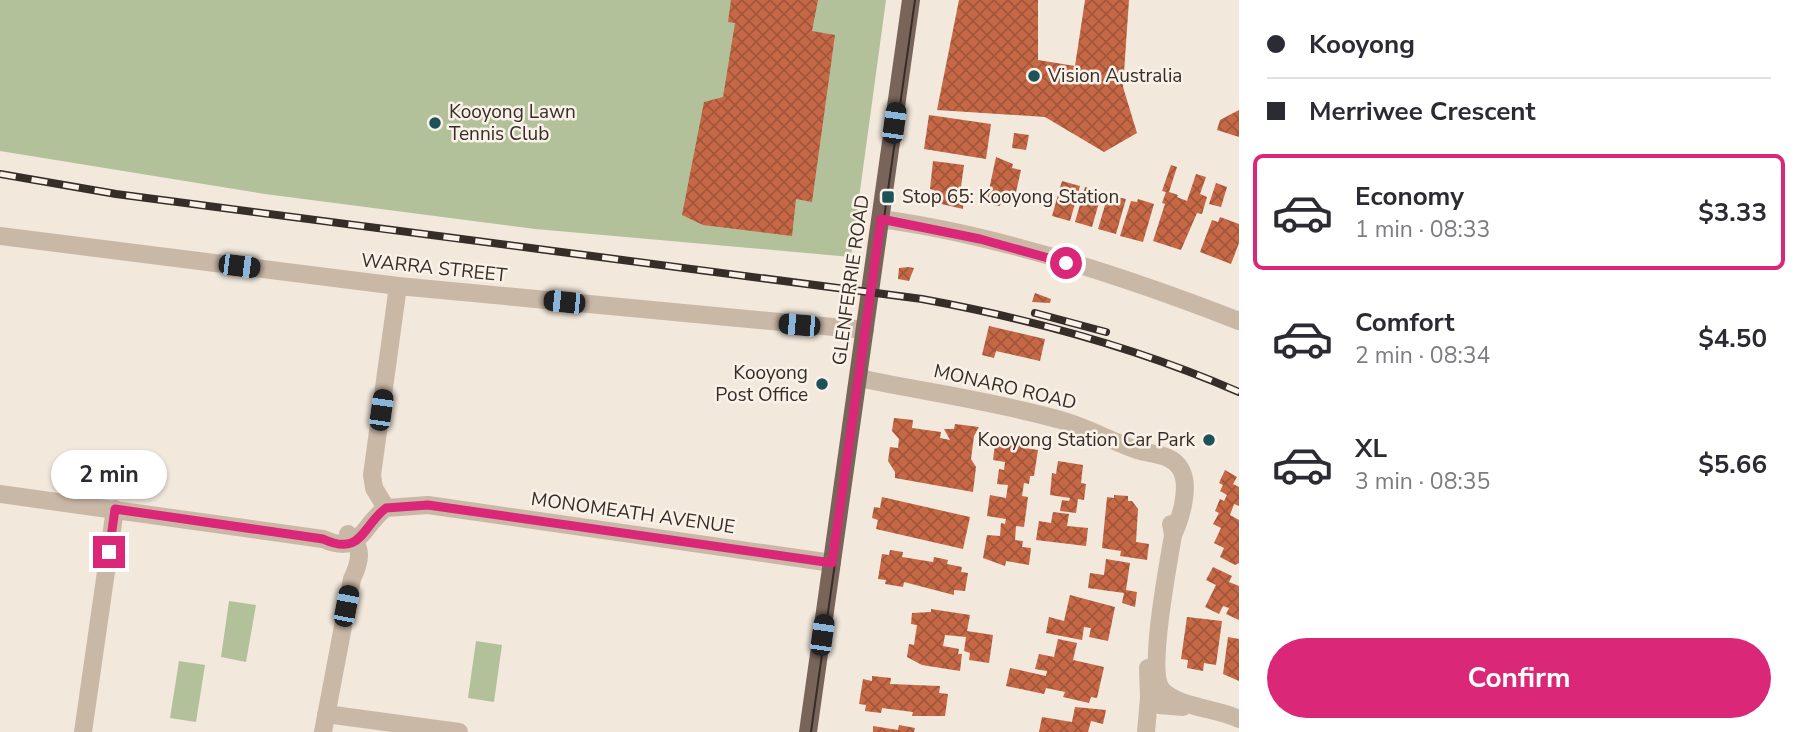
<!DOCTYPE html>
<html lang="en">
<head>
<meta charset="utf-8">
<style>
  body { margin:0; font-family:"Nunito Sans",sans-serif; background:#f7f7f7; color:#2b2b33; height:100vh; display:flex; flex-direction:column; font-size:26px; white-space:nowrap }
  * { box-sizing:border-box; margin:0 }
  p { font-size:23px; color:#7c7c81 }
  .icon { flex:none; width:38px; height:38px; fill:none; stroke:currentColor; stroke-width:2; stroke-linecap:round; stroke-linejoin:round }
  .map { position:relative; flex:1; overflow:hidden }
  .side { display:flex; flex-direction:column; background:#fff; width:560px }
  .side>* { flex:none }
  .hud { display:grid; align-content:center; height:154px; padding:0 28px; background:#fff }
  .end { position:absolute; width:32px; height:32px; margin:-16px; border:9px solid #db2777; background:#fff; box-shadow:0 0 0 4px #fff }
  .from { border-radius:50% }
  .bubble { position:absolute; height:49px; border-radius:24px; background:#fff; box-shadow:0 2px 5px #0004; font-size:23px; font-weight:700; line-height:49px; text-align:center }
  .car { position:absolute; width:21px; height:42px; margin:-21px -10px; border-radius:9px; box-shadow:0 0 5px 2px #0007; background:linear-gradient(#222 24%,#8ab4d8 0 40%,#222 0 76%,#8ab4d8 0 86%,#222 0) }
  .hud b { display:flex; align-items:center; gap:24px; height:66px; font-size:26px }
  .hud b+b { border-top:2px solid #e1e1e2 }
  .hud i { width:18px; height:18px; background:#2b2b33 }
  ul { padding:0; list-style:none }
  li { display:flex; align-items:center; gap:21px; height:116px; margin:0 14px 10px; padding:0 14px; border:4px solid transparent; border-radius:10px }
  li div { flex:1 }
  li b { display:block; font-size:26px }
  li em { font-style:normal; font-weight:700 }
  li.on { border-color:#db2777 }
  li>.icon { width:63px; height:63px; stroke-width:1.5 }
  .button { display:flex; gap:14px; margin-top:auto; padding:14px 28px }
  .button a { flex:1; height:80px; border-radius:42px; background:#db2777; color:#fff; font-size:28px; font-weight:700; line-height:80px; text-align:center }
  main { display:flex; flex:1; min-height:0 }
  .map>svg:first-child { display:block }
</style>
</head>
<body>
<main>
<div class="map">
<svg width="1239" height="732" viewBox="0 0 1239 732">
  <defs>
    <pattern id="building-cross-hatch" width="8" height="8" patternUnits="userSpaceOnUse" patternTransform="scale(1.75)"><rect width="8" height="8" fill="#c66846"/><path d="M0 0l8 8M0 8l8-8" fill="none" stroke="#a2563a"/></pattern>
  </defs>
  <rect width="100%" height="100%" fill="#f2e8dc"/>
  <path fill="#b3c19b" d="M0 0H886L851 257 535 229 265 194 0 151Z
    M229 601 256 605 246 662 221 657Z
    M476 641 502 645 494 702 468 698Z
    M179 661 205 665 196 722 170 718Z"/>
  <path fill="url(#building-cross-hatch)" d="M731 0H818L812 31 835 35 812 202 796 199 792 236 703 225 682 215 704 102 723 97 735 23 728 22Z
    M959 0H1038V60L1075 66 1085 0H1129L1123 87 1137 133 1104 152 1045 117 937 110Z
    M1239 110V137L1217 130 1220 120Z
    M929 115 991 124 986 159 924 149Z
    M1014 133 1029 135 1026 150 1012 148Z
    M996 157 1013 164 1012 168 1021 170 1016 192H1012L1010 202 1001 201 1000 206 986 204Z
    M933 161 964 165 960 194 964 195 963 209 933 202 934 190 930 189Z
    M1171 165 1177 167 1169 192 1178 195 1177 197 1187 201 1196 174 1206 177 1200 194 1207 197 1202 214 1197 213 1181 250 1153 241 1165 204 1162 203 1166 192 1162 191Z
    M1062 181 1080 186 1070 221 1052 216Z
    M1216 183 1227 187 1221 207 1209 204Z
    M1085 187 1102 192 1092 227 1075 222Z
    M1108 195 1126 199 1116 234 1098 229Z
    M1138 199 1154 204 1143 242 1120 236 1131 201 1137 202Z
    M1220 217 1239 224V243L1231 264 1200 252 1212 220 1218 222Z
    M908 267 914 268 909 281 898 279 899 268Z
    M1035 293 1051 299 1050 303 1032 302Z
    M989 326 1045 339 1040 361 996 351 994 358 982 355Z
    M894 418 913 420 912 428 941 432 940 438 950 440 944 429H954L955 424 979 427 974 436 971 459 976 467 973 492 895 478V472L888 461 890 447 898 448 899 439 892 431Z
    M1009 441 1026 443 1025 448 1038 450 1034 476H1030L1029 484 1024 483 1022 496 1028 497 1024 527 1016 526 1015 540 1023 541 1022 547 1031 548 1029 565 1006 561 1005 566 983 558 987 535 1000 536 1001 523 1005 524 1006 519 987 516 990 495 1006 498 1008 485 997 484 999 469 1004 470 1005 462 993 460 995 444 1009 445Z
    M1058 461 1083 465 1081 483 1086 484 1084 500 1078 499 1076 513 1060 511 1062 500 1069 501 1070 498 1050 495 1052 473 1056 474Z
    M1225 470 1237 477 1233 484 1239 487V506L1234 504 1230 515 1239 520V563L1235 565 1220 557 1224 548 1214 543 1221 528 1213 524 1219 513 1215 511 1220 499 1224 501 1227 495 1220 491 1223 485 1219 483Z
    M1114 495 1128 496V501H1132L1138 509 1136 542 1149 544 1147 560 1120 556 1121 551 1102 548 1107 497 1114 498Z
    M882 497 970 517 963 549 876 529 878 520 872 518 874 507 880 508Z
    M1053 512 1069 514 1067 526 1088 528 1086 546 1036 540 1039 521 1051 523Z
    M890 550 903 552 902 557 933 562 934 557 948 560 947 564 962 567 961 572 968 573 965 591 954 590V595L904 582 903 587 885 584 886 580 878 579 882 554 889 555Z
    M1106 559 1130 563 1126 590 1137 592 1135 607 1122 603 1124 593 1088 588 1090 573 1104 575Z
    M1213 567 1232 576 1229 582 1239 586V620L1226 614 1229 608 1223 606 1219 614 1205 607 1216 585 1206 580Z
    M1070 595 1115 607 1108 641 1089 637 1091 628 1084 627 1082 640 1046 633 1049 617 1064 621Z
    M931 609 970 615 967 631 993 635 989 663 969 660 970 653 964 651 966 637 945 635 943 646 959 649 958 654H962L960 671 922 665 907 657 909 644 914 645 917 625 911 624 912 613 931 612Z
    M1187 617 1222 621 1216 665 1204 663 1203 671 1187 668 1188 660 1181 659Z
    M1228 637 1239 639V681L1223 674Z
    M1058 639 1077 643 1073 660 1104 667 1097 698 1091 697 1089 703 1063 697 1065 692 1046 688 1044 694 1006 686 1010 668 1046 676 1047 671 1035 669 1039 654 1054 657Z
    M872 676 891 678 890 684 940 686 939 693 948 694 945 716H912L913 712 882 708 881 713 865 711 866 705 859 704 863 679 872 681Z
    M1075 707 1106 710 1103 724 1091 721 1088 732H1039L1042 717 1072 722Z
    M899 725 915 728 914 732H873V726L898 730Z"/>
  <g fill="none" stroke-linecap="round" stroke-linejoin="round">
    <path stroke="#cab8a7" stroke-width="18" d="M881 219C998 235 1129 278 1239 321
      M0 236 398 286 865 330
      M859 378C925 392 992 401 1057 419 1085 426 1110 441 1137 450 1152 455 1170 453 1180 468 1191 485 1181 518 1173 535
      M0 494 323 539C362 556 361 526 386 508L428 505 832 563
      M386 508 374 488 372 475 398 286
      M1171 524 1173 535C1169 561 1146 675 1163 691 1178 707 1219 709 1239 719
      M1148 668 1149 698 1159 705 1183 707
      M326 714 459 732
      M83 732 115 509
      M323 732 352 579C360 562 364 548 348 534
      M1146 732 1149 698 1154 692"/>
    <path stroke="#796459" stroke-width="18" d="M808 732 911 0"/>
    <path stroke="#372d28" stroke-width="2" d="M811 732 915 0"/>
    <g stroke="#372d28" stroke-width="8">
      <path id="rail" d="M0 174 116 194 922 299C1031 319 1138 348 1239 392
        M1035 313 1106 332"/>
    </g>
    <use href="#rail" stroke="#faf2e8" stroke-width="5" stroke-dasharray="16" stroke-linecap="butt"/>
  </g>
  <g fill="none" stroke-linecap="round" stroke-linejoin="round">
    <path stroke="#db2777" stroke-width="9" d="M109 552 115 509 323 539C362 557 362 526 386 508L428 505 832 563 881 219 980 239 1066 263"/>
  </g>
  <g fill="#1d5358" stroke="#faf2e8" stroke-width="2.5">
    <circle cx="1034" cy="76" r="7"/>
    <circle cx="435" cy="123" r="7"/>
    <rect x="881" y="190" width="14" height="14" rx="3.5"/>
    <circle cx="822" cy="384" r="7"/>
    <circle cx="1209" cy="440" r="7"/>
  </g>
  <g text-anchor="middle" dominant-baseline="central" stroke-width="5" stroke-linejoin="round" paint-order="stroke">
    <g font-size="19" fill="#372d28" stroke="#faf2e8" text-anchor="start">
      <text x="1048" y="76">Vision Australia</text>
      <text x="449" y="112">Kooyong Lawn<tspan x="449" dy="22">Tennis Club</tspan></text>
      <text x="902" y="197">Stop 65: Kooyong Station</text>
      <text x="808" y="373" text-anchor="end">Kooyong<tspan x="808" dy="22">Post Office</tspan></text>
      <text x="1195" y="440" text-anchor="end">Kooyong Station Car Park</text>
    </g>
    <g font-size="19" fill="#372d28" stroke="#faf2e8">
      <text transform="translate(434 268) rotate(6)">WARRA STREET</text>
      <text transform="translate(851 280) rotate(-82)">GLENFERRIE ROAD</text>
      <text transform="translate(1005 387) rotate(13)">MONARO ROAD</text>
      <text transform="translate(633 513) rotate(8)">MONOMEATH AVENUE</text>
    </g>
  </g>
</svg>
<i class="end from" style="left:1066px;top:263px"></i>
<i class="end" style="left:109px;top:552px"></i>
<div class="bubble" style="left:51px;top:450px;width:116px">2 min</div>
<i class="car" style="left:894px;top:123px;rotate:8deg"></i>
<i class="car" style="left:239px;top:266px;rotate:97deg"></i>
<i class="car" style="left:564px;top:302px;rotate:276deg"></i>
<i class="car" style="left:799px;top:325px;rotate:275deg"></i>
<i class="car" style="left:381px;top:410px;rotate:8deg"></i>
<i class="car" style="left:346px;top:606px;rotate:11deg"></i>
<i class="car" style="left:822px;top:635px;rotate:8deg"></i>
</div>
<section class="side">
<div class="hud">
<b><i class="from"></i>Kooyong</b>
<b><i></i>Merriwee Crescent</b>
</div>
<ul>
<li class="on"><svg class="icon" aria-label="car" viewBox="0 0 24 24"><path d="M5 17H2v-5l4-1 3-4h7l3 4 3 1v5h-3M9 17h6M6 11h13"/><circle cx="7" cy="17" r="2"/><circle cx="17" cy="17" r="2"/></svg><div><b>Economy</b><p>1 min · 08:33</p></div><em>$3.33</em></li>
<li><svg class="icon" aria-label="car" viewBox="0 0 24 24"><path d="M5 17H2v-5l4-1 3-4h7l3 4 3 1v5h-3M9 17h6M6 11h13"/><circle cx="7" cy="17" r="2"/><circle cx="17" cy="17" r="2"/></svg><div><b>Comfort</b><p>2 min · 08:34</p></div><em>$4.50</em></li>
<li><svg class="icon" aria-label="car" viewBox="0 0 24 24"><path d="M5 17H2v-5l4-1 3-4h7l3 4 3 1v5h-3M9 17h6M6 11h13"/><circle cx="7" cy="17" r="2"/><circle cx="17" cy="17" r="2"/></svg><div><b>XL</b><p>3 min · 08:35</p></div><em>$5.66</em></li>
</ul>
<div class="button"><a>Confirm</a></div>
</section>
</main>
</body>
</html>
